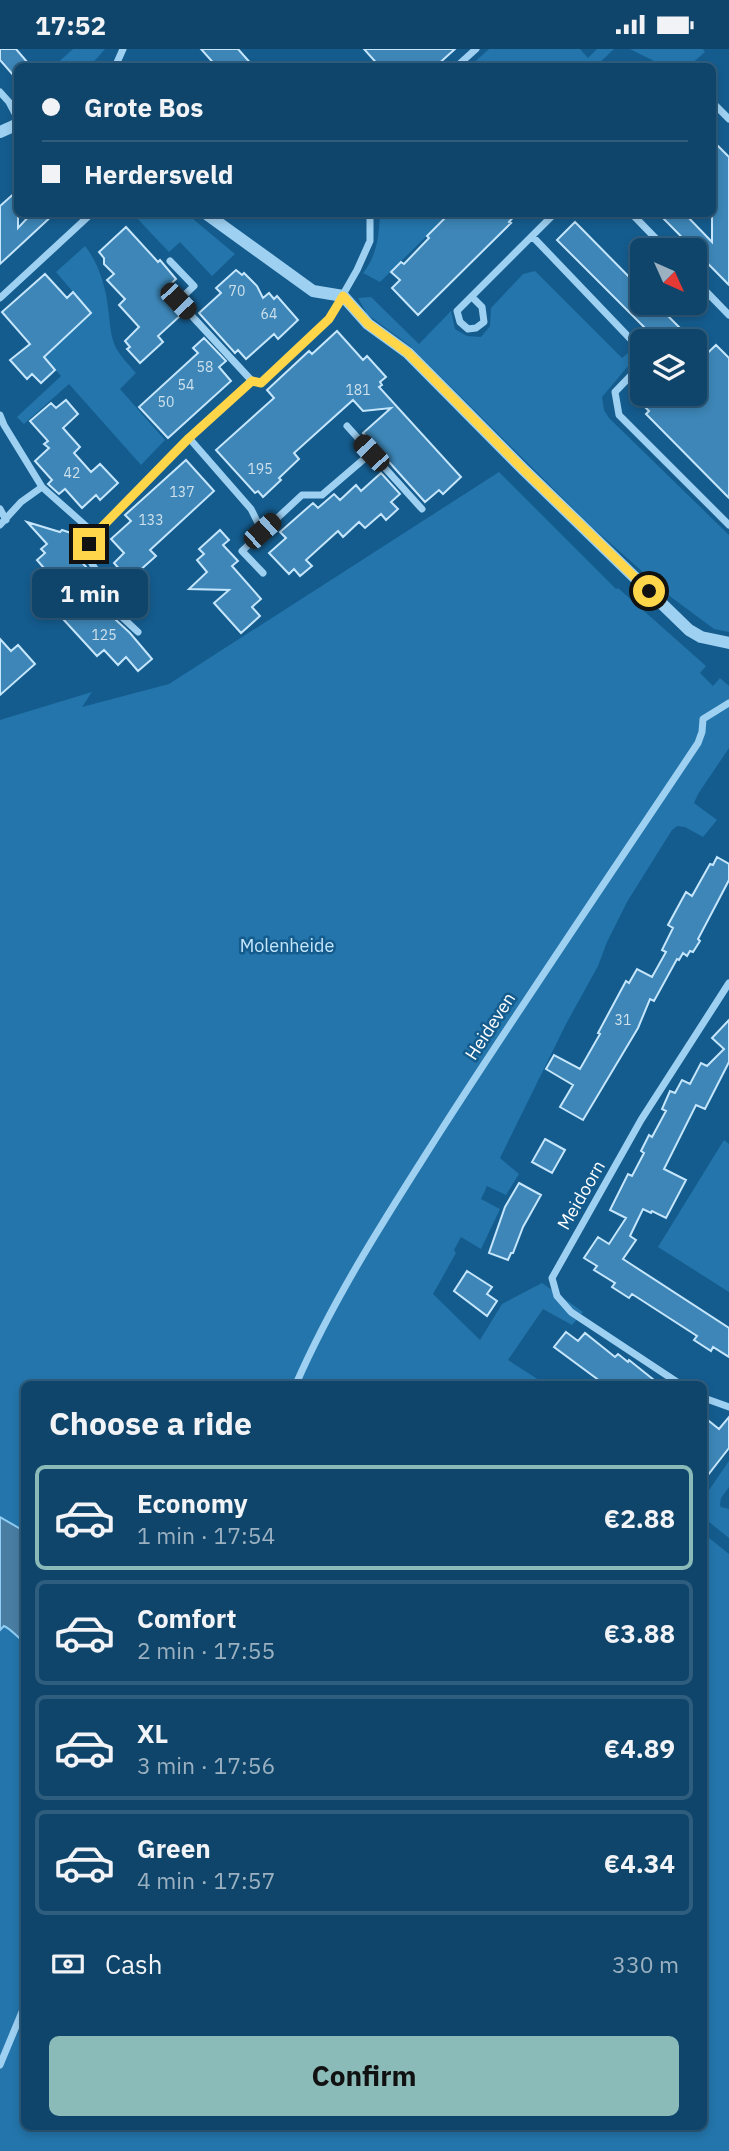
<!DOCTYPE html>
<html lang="en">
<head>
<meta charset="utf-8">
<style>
  body { margin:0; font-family:"IBM Plex Sans",sans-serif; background:#1d4f72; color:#f1f3f6; height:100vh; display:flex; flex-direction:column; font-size:26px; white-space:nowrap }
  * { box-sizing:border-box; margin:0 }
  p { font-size:23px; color:#9bb1c1 }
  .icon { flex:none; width:38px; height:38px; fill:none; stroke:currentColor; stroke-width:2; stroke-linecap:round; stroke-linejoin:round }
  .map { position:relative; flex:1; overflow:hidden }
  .panel { position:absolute; left:21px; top:1332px; width:686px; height:749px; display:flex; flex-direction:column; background:#0f456a; border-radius:10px; box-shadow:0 4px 10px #0003,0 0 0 2px #2f5d7e }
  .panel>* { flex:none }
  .banner { position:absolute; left:14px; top:14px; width:702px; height:154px; border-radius:10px; box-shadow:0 4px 10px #0003,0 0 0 2px #2f5d7e; display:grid; align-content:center; height:154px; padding:0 28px; background:#0f456a }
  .needle { width:46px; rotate:135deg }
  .controls { position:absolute; left:630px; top:189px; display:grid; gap:14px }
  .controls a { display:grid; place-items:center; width:77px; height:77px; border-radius:10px; background:#0f456a; box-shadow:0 4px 10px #0003,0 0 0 2px #2f5d7e; font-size:35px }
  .end { position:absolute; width:32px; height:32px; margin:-16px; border:9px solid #ffd54a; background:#111; box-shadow:0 0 0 4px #111 }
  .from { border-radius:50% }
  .bubble { position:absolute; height:49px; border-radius:10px; background:#0f456a; box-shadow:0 4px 10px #0003,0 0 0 2px #2f5d7e; font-size:23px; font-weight:800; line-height:49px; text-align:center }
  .car { position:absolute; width:21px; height:42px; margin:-21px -10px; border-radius:9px; box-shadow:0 0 5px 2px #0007; background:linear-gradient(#222 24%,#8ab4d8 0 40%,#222 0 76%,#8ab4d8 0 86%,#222 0) }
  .banner b { display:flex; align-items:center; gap:24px; height:66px; font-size:26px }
  .banner b+b { border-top:2px solid #2f5d7e }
  .banner i { width:18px; height:18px; background:#f1f3f6 }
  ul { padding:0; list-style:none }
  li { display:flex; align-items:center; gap:21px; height:105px; margin:0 14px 10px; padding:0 14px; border:4px solid #2f5d7e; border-radius:10px }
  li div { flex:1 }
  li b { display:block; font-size:26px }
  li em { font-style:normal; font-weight:800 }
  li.on { border-color:#8bbbb9 }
  li>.icon { width:63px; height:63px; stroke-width:1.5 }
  h2 { padding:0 28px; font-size:32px; line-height:84px }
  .pay { display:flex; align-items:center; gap:18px; height:77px; padding:0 28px; font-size:26px }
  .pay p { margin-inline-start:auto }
  .action { display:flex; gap:14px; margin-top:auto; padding:14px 28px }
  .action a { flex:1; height:80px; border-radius:10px; background:#8bbbb9; color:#111; font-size:28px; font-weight:800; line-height:80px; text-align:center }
  .status { display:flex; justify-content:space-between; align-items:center; height:49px; padding:0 35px; background:#0f456a; direction:ltr }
  .status svg { height:19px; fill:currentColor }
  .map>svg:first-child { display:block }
</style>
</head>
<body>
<div class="status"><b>17:52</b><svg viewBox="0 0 49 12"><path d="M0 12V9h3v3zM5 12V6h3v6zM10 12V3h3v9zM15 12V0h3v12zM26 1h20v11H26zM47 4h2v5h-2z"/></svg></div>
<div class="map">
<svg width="729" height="2102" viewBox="0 0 729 2102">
  <rect width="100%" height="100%" fill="#145c8e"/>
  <path fill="#2375ab" d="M73 0H105L90 17H54Z
    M489 0H580L588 9 597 0H614L596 17H470Z
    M630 0H703L705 3 689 17H664Z
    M133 165H187L235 205 212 227 180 193 169 203Z
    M380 165H449L380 233 363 224C377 207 379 186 380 165Z
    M85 197C98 213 106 238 108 259 110 272 110 285 115 297 120 307 129 316 136 324L120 340 165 391 141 416 69 335 24 375 17 368 61 327 44 308 91 264 56 223Z
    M535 222 622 309 632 301 634 310 602 348 604 361 609 369 729 486V583L714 580 671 548 592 478 410 297 367 265 358 249 371 248 419 295 451 262 455 280 467 287 481 288 490 277 491 259 523 225Z
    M499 423 616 540 618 539 706 617 700 624 713 637 720 629 729 637V699L698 745 694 754 717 771 703 788 685 778 677 777 672 781 627 853 607 893 598 917 566 975 500 1109 519 1125 506 1146 487 1137 481 1150 500 1160 481 1200 461 1188 454 1201 456 1204 433 1245 480 1291 502 1255 542 1234 583 1263 572 1276 543 1260 508 1311 545 1335H24V2077H704V1485L729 1505V2102H0V671L92 643 82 658 169 635Z
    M724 1091 729 1095V1243L658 1198Z
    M729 1412V1438L721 1449 720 1456 721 1458 729 1460V1489L704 1469V1443L709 1441Z"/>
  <path fill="#497da2" stroke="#90cdf4" stroke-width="2" d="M0 1468 24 1482V1593C17 1588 11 1580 4 1577L0 1581Z"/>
  <path fill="#3d86b7" stroke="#c5e6fc" stroke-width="2" d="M0 0H16L28 14 24 18H18V23L14 27 0 11Z
    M201 0H238L254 18H217Z
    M364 0H455L435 18H380Z
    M712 91 729 108V236L658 164H684L712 193Z
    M18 141V179L32 164H55L0 215V157Z
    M450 164H517L509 173 511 174 418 266 392 239 400 231 391 223 401 213 404 215 429 189 427 187Z
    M575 173 642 241V254H655L684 283 675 292H658L557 191Z
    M126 178 158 213 160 211 176 230 161 244 181 266 158 287 163 293 140 314 127 300 130 298 125 292 139 278 119 256 125 250 107 231 114 225 104 215V209L99 203Z
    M236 221 242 226 244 224 257 237 263 249 269 244 274 250 277 247 298 271 278 290 274 285 246 310 238 301 235 304 199 264 221 244 216 239Z
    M45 225 67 249 73 243 91 264 44 308 55 321 41 334 32 325 27 330 10 311 30 295 2 263Z
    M337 282 363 311 367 307 386 328 380 333 382 336 379 338 461 428 443 445 439 441 425 453 363 384 391 359 363 362 353 351 294 404 299 410 279 429 281 431 263 448 258 442 255 444 216 401 274 349 267 341 309 302 312 305Z
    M204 289 226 312 219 318 231 332 168 389 139 358 198 304 193 299Z
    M716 296 729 309V449L646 365 649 362 639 352 646 345H695V316Z
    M66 351 78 365 63 379 80 398 74 404 91 423 100 415 118 434 100 451 96 446 82 459 65 440 59 445 48 435 52 431 35 412 49 399 44 395 48 392 30 372 51 354 56 359Z
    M186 411 214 442 150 501 156 507 129 531 114 514 124 504 111 490 131 472 125 466Z
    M381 424 400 445 391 453 398 460 386 471 381 465 365 479 359 473 343 488 338 482 306 511 312 517 300 527 294 520 289 525 269 504 286 489 280 483 313 454 318 459 334 445 340 451 356 436 361 442Z
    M27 473 60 483 62 481 74 485 70 500 88 520 95 531 91 538 99 546 103 559 130 584 152 610 138 622 126 608 118 616 104 601 97 607 63 570 70 563 43 533 50 526 37 511 45 504 41 500 47 495Z
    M220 481 229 491 223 496 238 512 232 517 261 550 252 558 260 567 241 584 214 554 229 541 189 540 207 523 197 511 204 505 199 500Z
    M0 590 11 602 18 596 35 615 0 646Z
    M717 808 729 815V831L698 890 700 892 693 903 690 902 687 907 683 904 679 911 677 910 654 952 650 950 638 979 583 1071 560 1058 573 1036 546 1020 554 1006 580 1020 600 985 598 984 626 932 629 934 637 920 652 928 666 903 662 901 673 879 668 876 686 843 692 847 710 815 713 816Z
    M729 971V1013L705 1060 696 1056 664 1120 686 1131 666 1169 652 1162 651 1164 643 1160 630 1187 636 1191 623 1210 729 1279V1308L713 1298 711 1302 694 1291 697 1287 632 1245 629 1249 612 1238 615 1234 594 1221 597 1217 584 1209 598 1188 609 1195 626 1169 610 1161 628 1125 632 1127 644 1104 641 1102 649 1086 652 1088 666 1062 662 1060 670 1042 675 1044 682 1031 690 1035 701 1014 707 1017 724 1000 712 989Z
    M545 1090 565 1101 552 1124 532 1113Z
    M519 1134 541 1146 523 1178 513 1204H511L508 1211 489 1204 505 1158Z
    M467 1222 492 1238 487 1245 497 1252 487 1267 454 1242Z
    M566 1283 578 1292 585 1284 615 1308 618 1305 628 1313 629 1311 659 1335H604L554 1298Z
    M704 1368 719 1380 729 1368V1399L704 1431Z"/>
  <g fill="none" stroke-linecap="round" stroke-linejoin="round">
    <path stroke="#9ed0f1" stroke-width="7" d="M115 18 123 0
      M456 18 476 0
      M0 43 9 53 18 70
      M712 53 729 70
      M631 164 667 201
      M532 187 642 302
      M170 212 194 237 178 252 252 332 261 334 329 270 357 221 370 192V164
      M695 231 729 266
      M472 248 482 258 484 273 476 279 468 280 460 273 457 262 555 164
      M0 249 92 164
      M642 315 615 343 619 366 729 476
      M0 366 4 376 42 438 95 485
      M347 377 422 460
      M189 389 251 460 262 482
      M0 460 6 471
      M0 476 21 453 42 438
      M263 524 242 502 302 446H322L371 404
      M138 583 108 555 101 529 89 510V495L95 485 189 389 252 332
      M296 1335C335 1246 388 1165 440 1083 524 952 612 823 698 694L702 683 703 670 729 654
      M680 1335 571 1263 557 1247 552 1229 641 1071 729 934
      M704 1349 729 1358
      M0 2016 24 1958"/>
    <path stroke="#9ed0f1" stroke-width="12" d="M0 83 18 75
      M205 164 313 242 343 247 368 275 408 304 523 420 689 581 701 588 729 594"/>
  </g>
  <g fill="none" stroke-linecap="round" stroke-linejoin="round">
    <path stroke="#ffd54a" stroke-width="9" d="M89 495 95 485 189 389 252 332 261 334 329 270 343 247 368 275 408 304 523 420 649 542"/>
  </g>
  <g text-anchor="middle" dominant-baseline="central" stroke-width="5" stroke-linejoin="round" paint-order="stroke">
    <g font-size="14" fill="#cee1ed">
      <text x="237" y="242">70</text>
      <text x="269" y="265">64</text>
      <text x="205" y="318">58</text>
      <text x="186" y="336">54</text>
      <text x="358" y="341">181</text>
      <text x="166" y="353">50</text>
      <text x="260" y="420">195</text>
      <text x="72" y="424">42</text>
      <text x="182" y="443">137</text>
      <text x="151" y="471">133</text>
      <text x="104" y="586">125</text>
      <text x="623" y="971">31</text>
    </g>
    <g font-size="18" fill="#c5e6fc" stroke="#145c8e">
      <text x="287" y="896">Molenheide</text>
    </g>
    <g font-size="18" fill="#fff" stroke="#145c8e">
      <text transform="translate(490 977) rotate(-57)">Heideven</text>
      <text transform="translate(581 1146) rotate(-60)">Meidoorn</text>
    </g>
  </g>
</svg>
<div class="controls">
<a><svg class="needle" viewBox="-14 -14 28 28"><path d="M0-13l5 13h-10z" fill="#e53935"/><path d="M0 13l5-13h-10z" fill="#9bb1c1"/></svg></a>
<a><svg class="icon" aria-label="layers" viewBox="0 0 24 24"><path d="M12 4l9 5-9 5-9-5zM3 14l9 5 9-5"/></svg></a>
</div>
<i class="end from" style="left:649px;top:542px"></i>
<i class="end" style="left:89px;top:495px"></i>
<div class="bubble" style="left:32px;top:520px;width:116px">1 min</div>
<i class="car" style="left:178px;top:252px;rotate:136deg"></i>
<i class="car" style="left:371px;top:404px;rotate:317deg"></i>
<i class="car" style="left:262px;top:482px;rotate:48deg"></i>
<div class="banner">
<b><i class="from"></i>Grote Bos</b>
<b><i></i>Herdersveld</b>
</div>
<section class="panel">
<h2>Choose a ride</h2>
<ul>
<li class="on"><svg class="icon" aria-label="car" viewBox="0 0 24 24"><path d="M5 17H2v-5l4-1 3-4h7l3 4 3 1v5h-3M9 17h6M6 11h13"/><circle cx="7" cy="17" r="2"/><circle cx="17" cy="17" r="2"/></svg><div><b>Economy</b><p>1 min · 17:54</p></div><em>€2.88</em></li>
<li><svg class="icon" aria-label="car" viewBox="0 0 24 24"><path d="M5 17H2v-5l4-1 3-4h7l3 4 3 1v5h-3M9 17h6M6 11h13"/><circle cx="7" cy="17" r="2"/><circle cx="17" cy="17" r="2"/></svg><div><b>Comfort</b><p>2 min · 17:55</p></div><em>€3.88</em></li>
<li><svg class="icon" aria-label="car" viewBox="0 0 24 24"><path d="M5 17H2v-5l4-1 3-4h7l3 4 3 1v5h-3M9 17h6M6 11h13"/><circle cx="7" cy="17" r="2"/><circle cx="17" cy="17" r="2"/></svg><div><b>XL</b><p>3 min · 17:56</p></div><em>€4.89</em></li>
<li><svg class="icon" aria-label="car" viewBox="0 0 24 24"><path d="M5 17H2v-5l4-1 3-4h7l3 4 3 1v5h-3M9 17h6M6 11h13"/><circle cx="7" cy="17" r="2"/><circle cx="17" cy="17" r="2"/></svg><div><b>Green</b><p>4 min · 17:57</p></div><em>€4.34</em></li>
</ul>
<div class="pay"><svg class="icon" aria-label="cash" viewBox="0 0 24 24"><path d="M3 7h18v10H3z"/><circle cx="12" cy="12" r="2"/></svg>Cash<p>330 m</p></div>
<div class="action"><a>Confirm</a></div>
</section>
</div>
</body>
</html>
